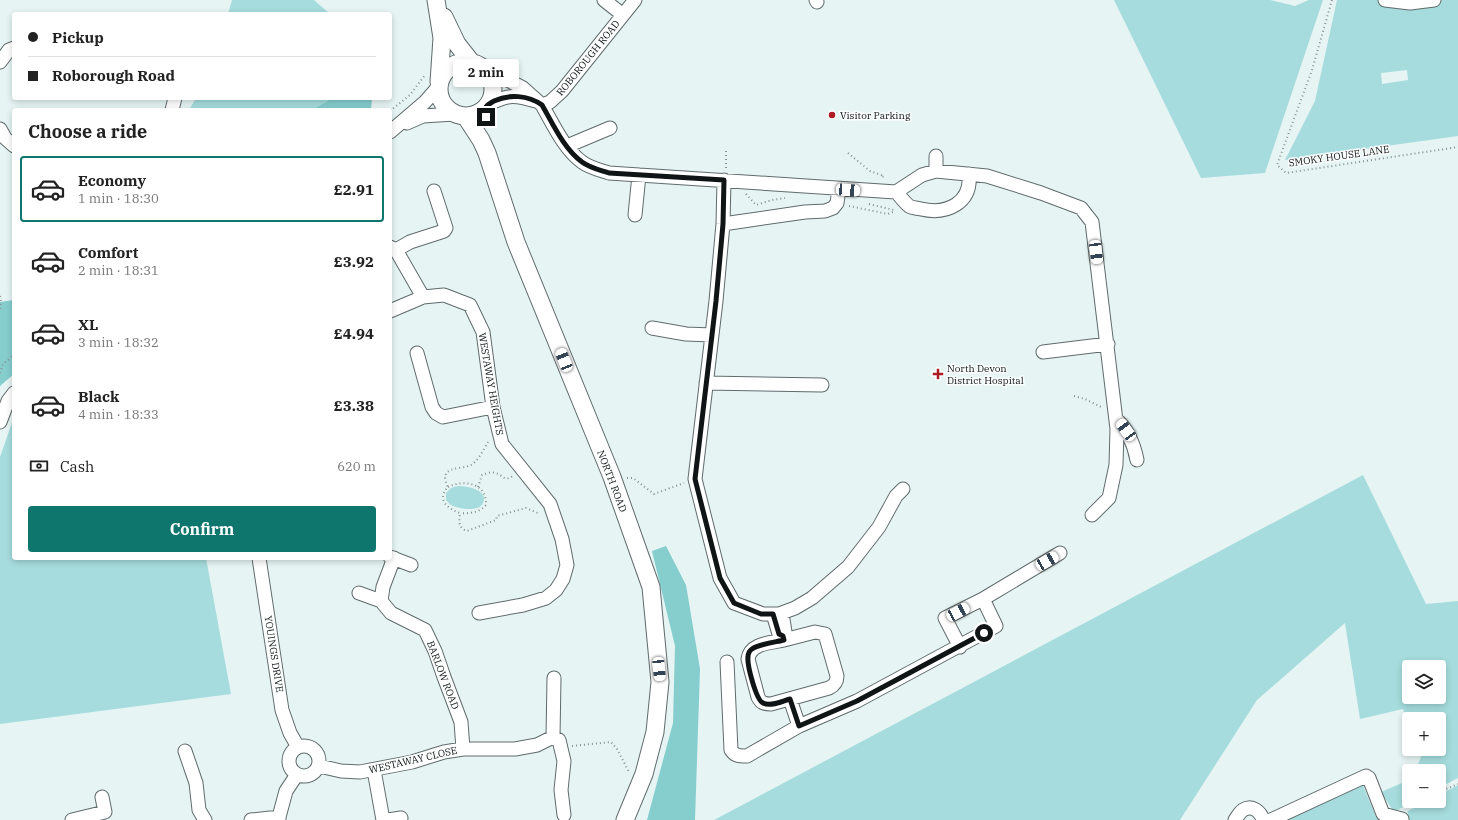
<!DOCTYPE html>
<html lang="en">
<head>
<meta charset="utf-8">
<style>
  body { margin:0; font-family:"IBM Plex Serif",serif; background:#f2f2f2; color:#222; height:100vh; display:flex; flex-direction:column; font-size:15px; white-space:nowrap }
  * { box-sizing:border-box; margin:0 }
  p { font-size:13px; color:#767676 }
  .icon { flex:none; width:22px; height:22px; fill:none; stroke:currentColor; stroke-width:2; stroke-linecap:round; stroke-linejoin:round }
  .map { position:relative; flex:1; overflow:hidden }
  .side { position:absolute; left:12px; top:108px; width:380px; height:452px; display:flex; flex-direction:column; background:#fff; border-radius:4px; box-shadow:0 2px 6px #0003 }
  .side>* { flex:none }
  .banner { position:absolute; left:12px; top:12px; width:380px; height:88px; border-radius:4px; box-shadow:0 2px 6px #0003; display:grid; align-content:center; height:88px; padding:0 16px; background:#fff }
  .controls { position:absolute; left:1402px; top:660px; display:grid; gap:8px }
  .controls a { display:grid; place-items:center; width:44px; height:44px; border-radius:4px; background:#fff; box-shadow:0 2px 6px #0003; font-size:20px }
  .end { position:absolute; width:18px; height:18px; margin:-9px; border:5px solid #101414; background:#fff; box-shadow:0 0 0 2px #fff }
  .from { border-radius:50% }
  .bubble { position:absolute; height:28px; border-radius:4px; background:#fff; box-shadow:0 2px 6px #0003; font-size:13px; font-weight:700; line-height:28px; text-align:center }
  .car { position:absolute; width:12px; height:24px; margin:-12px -6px; border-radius:5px; box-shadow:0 0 3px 1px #0007; background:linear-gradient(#fff 24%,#345 0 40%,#fff 0 76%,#345 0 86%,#fff 0) }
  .banner b { display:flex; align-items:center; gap:14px; height:38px; font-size:15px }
  .banner b+b { border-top:1px solid #e0e0e0 }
  .banner i { width:10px; height:10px; background:#222 }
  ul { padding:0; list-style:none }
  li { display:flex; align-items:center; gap:12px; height:66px; margin:0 8px 6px; padding:0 8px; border:2px solid transparent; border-radius:4px }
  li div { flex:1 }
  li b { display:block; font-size:15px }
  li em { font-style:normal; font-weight:700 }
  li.selected { border-color:#0f766e }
  li>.icon { width:36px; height:36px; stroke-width:1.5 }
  h2 { padding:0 16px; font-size:18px; line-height:48px }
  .pay { display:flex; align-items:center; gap:10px; height:44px; padding:0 16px; font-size:15px }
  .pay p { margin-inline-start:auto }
  .cta { display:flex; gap:8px; margin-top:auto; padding:8px 16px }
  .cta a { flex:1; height:46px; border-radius:4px; background:#0f766e; color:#fff; font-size:16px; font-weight:700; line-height:46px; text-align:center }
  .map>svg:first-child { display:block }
</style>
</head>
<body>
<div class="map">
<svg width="1458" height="820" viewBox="0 0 1458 820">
  <rect width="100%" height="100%" fill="#e6f4f4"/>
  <path fill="#a6dcdd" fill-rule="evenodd" d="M232 0H314L330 14H228Z
    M1114 0H1270L1295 6 1309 0H1323L1265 173 1201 178Z
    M1337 0H1458V136L1285 160 1315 101ZM1407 70 1408 80 1382 84 1381 73Z
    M196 98H333L311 110H189Z
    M14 417V558H206L231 694 0 724V457Z
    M1363 475 1426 604 1458 601V778L1439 788V771H1415L1421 757 1419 749H1439V719H1409V724L1403 709 1360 719 1345 623 1257 700 1180 820H714ZM1409 667H1439V697H1409Z
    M458 486C467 486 489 490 483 503 479 512 460 509 453 506 450 505 448 502 446 500V493L451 488Z
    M1409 780V801H1414L1394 812 1381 792Z
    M1362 783 1376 817 1382 820H1279Z
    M1458 785V820H1407L1408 811 1428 801H1439V795Z"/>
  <path fill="#86cdce" d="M333 98H372L371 110H311Z
    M14 300V374L0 386V302Z
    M666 546 686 585 700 669 695 820H647L673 723 675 646 652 551Z"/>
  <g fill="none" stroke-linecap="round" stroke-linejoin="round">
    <g stroke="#606b6c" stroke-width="15">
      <path id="minor" d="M604 0 623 15
        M816 0 817 2
        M1385 0 1410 3 1434 0
        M0 62 9 50 14 48
        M487 73 504 78 523 88 542 105 550 102 562 91 635 0
        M489 104C509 94 515 95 536 101
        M542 105C553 124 564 149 582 162 590 168 600 170 609 173L896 192 922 175 936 171 987 176 1041 193 1081 208 1092 222 1117 429 1116 465 1109 498 1092 515
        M172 110 175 98
        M407 123 423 116 454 114
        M0 129 5 138 14 146
        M390 132 425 102 439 86
        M567 146 610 128
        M936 156V171
        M724 180 723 224 716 301 695 479 720 578 734 603 763 614H779L795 608 812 598 848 567 879 527 896 496 903 489
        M896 192C900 196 904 202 909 206 912 208 917 208 921 209 947 215 972 203 969 174
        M635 215 639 175
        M723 224 805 212 825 211 833 208 837 203 839 189
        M390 247 396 250 423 297
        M396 250 410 242 444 231 446 228 434 191
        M390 311 423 297 444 295 470 305 483 332 493 407 502 444 550 504 562 539 567 565 563 579 556 590 546 598 523 605 479 613
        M652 328 686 334 712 335
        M1043 352 1108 344
        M417 353 432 407 436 413 443 417 493 407
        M706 383 822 385
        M1116 419C1128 430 1134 444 1137 460
        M0 422 8 401 14 393
        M390 557 411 565
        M259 558 282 710 290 733 298 747
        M359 593 381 601 391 613 425 630 435 651 444 677 461 722 463 749
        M983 599 1060 553
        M381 601 383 587 394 558
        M773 614 779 634 783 636 785 632 782 613
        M783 636 784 640 815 632 825 634 837 676C837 682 835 685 829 688L771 704C764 704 761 703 758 697L748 659C750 643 771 643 784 640
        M727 662 731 750C735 756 739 756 747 756L799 726 857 701 996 626 983 599 945 618 960 647
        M554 678 553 737 559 740 564 761 561 790 564 815
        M790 699 799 726
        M289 761a15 15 0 1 1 30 0a15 15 0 1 1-30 0Z
        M185 751 196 783 199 810 205 820
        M319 766 341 771 360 772 412 762 444 752 463 749H515L537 745 553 737
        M374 770 383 820
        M72 820 105 812 102 797
        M251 820 279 817
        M279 820V817L286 791 296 776
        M388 820 401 818
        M1235 820C1237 817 1240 812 1243 810 1252 804 1261 812 1263 820
        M1271 820 1366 776 1369 778 1383 814 1402 819"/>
    </g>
    <g stroke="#606b6c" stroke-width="19">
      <path id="major" d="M436 0 442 38 439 82
        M444 17 457 44 472 63
        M439 89a27 27 0 1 1 54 0a27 27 0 1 1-54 0Z
        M466 117 481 140 487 153 516 242 612 477 651 587 660 682 655 732 644 774 625 820"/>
    </g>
    <path stroke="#869090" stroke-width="2" stroke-dasharray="1 3" stroke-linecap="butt" d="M1332 0 1312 70 1277 165 1286 173 1458 147
      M390 111 410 95 425 75
      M848 153 870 171 884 176 880 178
      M726 168V148
      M746 194 756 205 772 200 785 198
      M869 204 894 210
      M849 206 888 214 895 211
      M0 296 1 303 0 310
      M0 373 3 364 14 355
      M1074 396 1085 399 1101 407
      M488 442C484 449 478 461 471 465 461 470 437 465 448 487 436 500 448 509 460 513 459 521 458 528 467 531L496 520 497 516 526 508 540 514
      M627 478H633L654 494 684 483
      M448 487C464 479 487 483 486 505 480 512 470 514 460 513
      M478 487 482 475C486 474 491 471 495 473 504 475 503 482 513 476
      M572 746 611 742 617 749 629 772
      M1439 792 1458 784
      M1406 807 1420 801"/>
    <use href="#minor" stroke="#fff" stroke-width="13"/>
    <use href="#major" stroke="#fff" stroke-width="17"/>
  </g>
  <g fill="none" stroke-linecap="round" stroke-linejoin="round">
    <path stroke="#101414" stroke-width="5" d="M486 117C486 114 485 110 486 107 488 104 491 103 494 101 509 94 528 95 542 105 553 124 564 149 582 162 590 168 600 170 609 173L724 180 723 224 716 301 695 479 720 578 734 603 761 614H773L779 634 783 636 784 640C776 642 759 644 752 649 749 651 748 654 748 657 747 665 756 700 763 703 771 707 782 701 790 699L799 726 857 701 984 633"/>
  </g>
  <g fill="#ae1b26" stroke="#fcfefe" stroke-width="1.5">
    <circle cx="832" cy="115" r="4"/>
    <path d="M936 368h4v4h4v4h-4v4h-4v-4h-4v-4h4z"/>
  </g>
  <g text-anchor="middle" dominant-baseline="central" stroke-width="3" stroke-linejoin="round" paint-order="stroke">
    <g font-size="10" fill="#101414" stroke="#fcfefe">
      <text transform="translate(588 58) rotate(-51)">ROBOROUGH ROAD</text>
      <text transform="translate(1339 156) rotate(-8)">SMOKY HOUSE LANE</text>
      <text transform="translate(491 384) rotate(80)">WESTAWAY HEIGHTS</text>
      <text transform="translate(612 481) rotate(69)">NORTH ROAD</text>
      <text transform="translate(274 654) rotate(81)">YOUINGS DRIVE</text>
      <text transform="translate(443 675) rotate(69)">BARLOW ROAD</text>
      <text transform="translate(413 760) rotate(-13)">WESTAWAY CLOSE</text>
    </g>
    <g font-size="10" fill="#101414" stroke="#fcfefe" text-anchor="start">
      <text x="840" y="115">Visitor Parking</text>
      <text x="947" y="368">North Devon<tspan x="947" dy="12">District Hospital</tspan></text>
    </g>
  </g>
</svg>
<div class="controls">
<a><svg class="icon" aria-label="layers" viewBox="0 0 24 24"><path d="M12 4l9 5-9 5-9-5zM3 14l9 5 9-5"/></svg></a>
<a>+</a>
<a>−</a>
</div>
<i class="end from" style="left:984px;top:633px"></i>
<i class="end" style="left:486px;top:117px"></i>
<div class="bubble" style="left:453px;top:59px;width:66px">2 min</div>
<i class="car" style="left:848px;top:190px;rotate:94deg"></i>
<i class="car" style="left:1096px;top:252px;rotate:173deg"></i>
<i class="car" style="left:564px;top:360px;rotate:338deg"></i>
<i class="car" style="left:1126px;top:430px;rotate:324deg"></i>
<i class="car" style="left:1047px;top:561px;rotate:60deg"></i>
<i class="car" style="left:958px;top:612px;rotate:62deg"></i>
<i class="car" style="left:659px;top:669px;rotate:174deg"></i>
<div class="banner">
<b><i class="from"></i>Pickup</b>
<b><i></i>Roborough Road</b>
</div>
<section class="side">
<h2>Choose a ride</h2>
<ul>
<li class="selected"><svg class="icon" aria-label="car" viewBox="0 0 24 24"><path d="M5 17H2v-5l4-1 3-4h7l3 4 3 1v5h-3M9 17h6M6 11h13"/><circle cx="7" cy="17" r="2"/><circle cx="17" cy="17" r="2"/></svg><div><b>Economy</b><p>1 min · 18:30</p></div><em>£2.91</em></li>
<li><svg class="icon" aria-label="car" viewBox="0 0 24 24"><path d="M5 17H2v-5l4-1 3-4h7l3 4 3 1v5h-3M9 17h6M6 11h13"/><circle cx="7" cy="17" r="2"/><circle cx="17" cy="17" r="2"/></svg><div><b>Comfort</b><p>2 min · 18:31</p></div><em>£3.92</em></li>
<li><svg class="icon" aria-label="car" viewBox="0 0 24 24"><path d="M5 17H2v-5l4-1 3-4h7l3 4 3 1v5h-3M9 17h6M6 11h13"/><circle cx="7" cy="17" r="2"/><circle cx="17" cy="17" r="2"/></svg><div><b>XL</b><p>3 min · 18:32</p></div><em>£4.94</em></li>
<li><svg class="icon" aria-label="car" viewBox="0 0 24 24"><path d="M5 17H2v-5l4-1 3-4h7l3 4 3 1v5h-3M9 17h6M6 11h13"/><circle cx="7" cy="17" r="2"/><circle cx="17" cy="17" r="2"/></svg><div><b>Black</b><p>4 min · 18:33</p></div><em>£3.38</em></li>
</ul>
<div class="pay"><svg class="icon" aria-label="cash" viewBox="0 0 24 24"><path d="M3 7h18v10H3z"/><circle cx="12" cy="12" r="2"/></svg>Cash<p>620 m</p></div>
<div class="cta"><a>Confirm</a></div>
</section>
</div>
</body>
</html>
